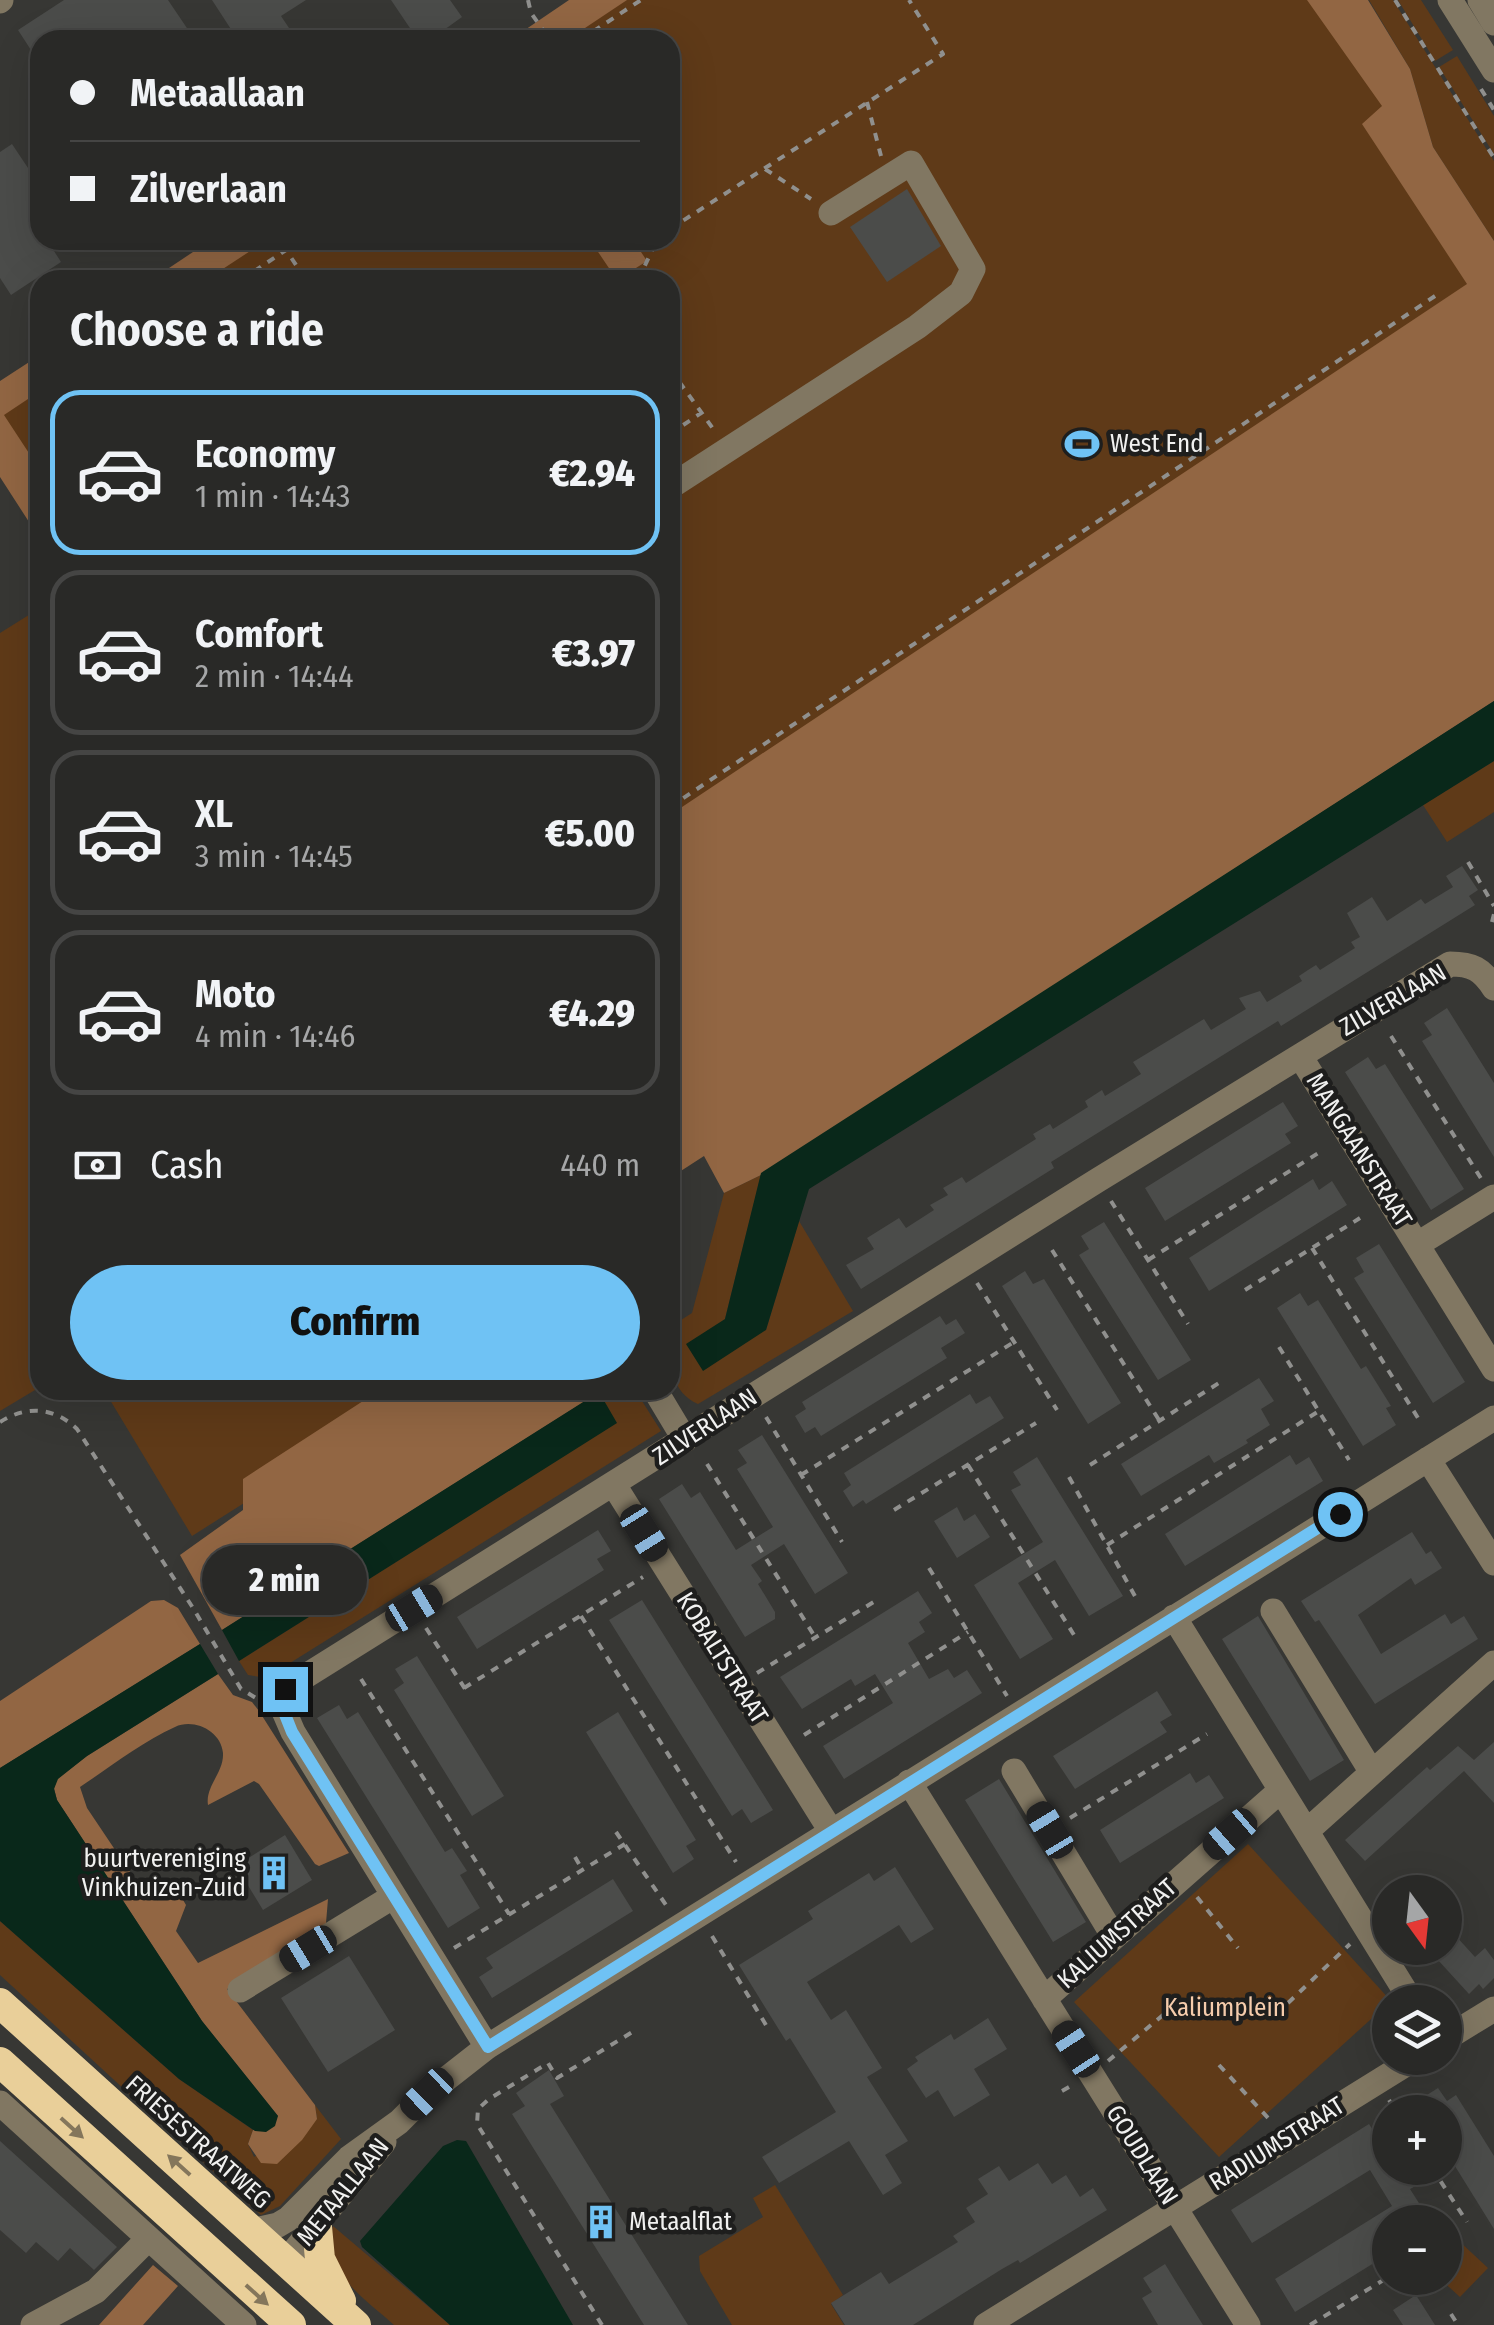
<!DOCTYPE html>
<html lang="en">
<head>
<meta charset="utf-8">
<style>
  body { margin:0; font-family:"Fira Sans Condensed",sans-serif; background:#353533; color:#f1f3f6; height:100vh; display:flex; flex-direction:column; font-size:38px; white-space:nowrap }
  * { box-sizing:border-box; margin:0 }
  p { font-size:32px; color:#a5a6a7 }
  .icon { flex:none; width:55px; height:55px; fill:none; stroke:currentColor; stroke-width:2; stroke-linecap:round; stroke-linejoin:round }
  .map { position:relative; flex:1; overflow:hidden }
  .details { position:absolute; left:30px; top:270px; width:650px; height:1130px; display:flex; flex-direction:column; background:#292927; border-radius:30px; box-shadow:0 10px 40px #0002,0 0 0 2px #454544 }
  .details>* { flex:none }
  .hud { position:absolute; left:30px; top:30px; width:650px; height:220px; border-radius:30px; box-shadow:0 10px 40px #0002,0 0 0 2px #454544; display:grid; align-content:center; height:220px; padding:0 40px; background:#292927 }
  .needle { width:65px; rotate:165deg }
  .buttons { position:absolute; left:1372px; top:1875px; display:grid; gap:20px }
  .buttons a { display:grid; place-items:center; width:90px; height:90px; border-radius:50%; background:#292927; box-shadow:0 10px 40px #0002,0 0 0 2px #454544; font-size:50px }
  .end { position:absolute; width:45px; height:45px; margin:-22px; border:12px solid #6fc2f4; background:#111; box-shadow:0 0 0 5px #111 }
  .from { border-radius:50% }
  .bubble { position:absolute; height:70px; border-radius:35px; background:#292927; box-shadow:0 10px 40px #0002,0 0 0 2px #454544; font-size:32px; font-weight:800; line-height:70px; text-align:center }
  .car { position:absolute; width:30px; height:60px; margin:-30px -15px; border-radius:12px; box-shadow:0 0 8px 2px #0007; background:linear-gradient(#222 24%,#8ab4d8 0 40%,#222 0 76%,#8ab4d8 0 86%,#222 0) }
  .hud b { display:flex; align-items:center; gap:35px; height:95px; font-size:38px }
  .hud b+b { border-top:2px solid #454544 }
  .hud i { width:25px; height:25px; background:#f1f3f6 }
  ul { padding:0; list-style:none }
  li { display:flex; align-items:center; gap:30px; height:165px; margin:0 20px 15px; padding:0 20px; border:5px solid #454544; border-radius:30px }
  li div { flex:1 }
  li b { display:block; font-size:38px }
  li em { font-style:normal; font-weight:800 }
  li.on { border-color:#6fc2f4 }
  li>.icon { width:90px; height:90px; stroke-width:1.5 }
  h2 { padding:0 40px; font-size:45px; line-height:120px }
  .pay { display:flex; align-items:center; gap:25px; height:110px; padding:0 40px; font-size:38px }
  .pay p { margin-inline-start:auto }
  .button { display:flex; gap:20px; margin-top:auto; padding:20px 40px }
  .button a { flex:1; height:115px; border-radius:60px; background:#6fc2f4; color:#111; font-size:40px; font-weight:800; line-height:115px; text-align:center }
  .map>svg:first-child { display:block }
</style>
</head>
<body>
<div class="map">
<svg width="1494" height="2325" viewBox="0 0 1494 2325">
  <rect width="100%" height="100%" fill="#373734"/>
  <path fill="#5f3a18" d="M618 0H1327L1494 265 670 1130V280H184L246 240H670V40H556Z
    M1369 0H1393L1494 161V241L1433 147 1410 69Z
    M1398 0H1421L1453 50 1435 61Z
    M1457 56 1494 116V154L1439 67Z
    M40 373V475L0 412Z
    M40 608V1387L0 1411V633Z
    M1494 761V812L1447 842 1423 805Z
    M761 1175 725 1319 766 1330 799 1221 853 1311 698 1404C667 1390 670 1356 670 1327L692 1313 724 1193Z
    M104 1390H423L192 1536Z
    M603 1390H635L661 1431 266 1678 248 1675 239 1661 616 1423 599 1392Z
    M1248 1844 1391 2001 1219 2157 1074 2002Z
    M0 1921 179 2079 253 2130 248 2144 254 2157 317 2119 315 2105 341 2139 280 2206 261 2215 0 1975Z
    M775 2185 843 2295 831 2304 844 2325H732L700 2271 699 2256 763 2217 753 2198Z
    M333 2226 450 2325H394C366 2299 319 2271 333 2226Z
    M1459 2241 1488 2268 1460 2297 1439 2278H1445V2256Z"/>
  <path fill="#926643" d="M569 0H627L567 40H510Z
    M1307 0H1368L1410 69 1433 147 1494 241V701L761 1175 724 1193 704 1156 670 1178V815L1467 284 1362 124 1382 106Z
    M211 240H267L206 280H151Z
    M590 240H633L647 261 617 280Z
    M40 355V391L4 415 40 470V539L0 477V381Z
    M380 1390H603L222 1630 180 1555 243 1510V1479Z
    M164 1600 178 1608 200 1644 0 1768V1701L151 1601Z
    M218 1674 233 1695 252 1702 259 1711 349 1853 319 1866 315 1864 259 1784 254 1781 208 1805C205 1786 224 1773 223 1753 221 1731 194 1718 175 1727 142 1742 110 1767 80 1787L87 1808 146 1896 168 1891 179 1893 186 1905 176 1931 198 1963 328 1899 325 1935 227 1989 315 2105 317 2119 302 2140 277 2164 261 2163 248 2144 253 2130 278 2116 202 2021 57 1800 54 1788 57 1779 87 1756Z
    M153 2265 178 2286 143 2325H99Z"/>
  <path fill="#09281a" d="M1494 701V761L809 1189 766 1330 703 1371 686 1344 725 1319 761 1173Z
    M599 1392 617 1423 239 1661 222 1630Z
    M200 1644 218 1674 87 1756 58 1779 54 1789 57 1800 202 2021 278 2116 275 2126 266 2132 255 2131 179 2079 0 1921V1768Z
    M457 2140 466 2141 573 2325H450L362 2247 360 2241 443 2146Z"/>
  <path fill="#4b4c4a" d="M64 0H168L195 40H40V64L18 30Z
    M212 0H306L281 16 297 40H238Z
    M391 0H450L462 17 430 40H418Z
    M12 144 40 186V240H47L61 262 11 295 0 278V152Z
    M907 189 941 246 887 282 850 227Z
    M1462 866 1478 890 1469 896 1475 905 1281 1026 1278 1021 1244 1042 1051 1162 1054 1168 861 1289 846 1265 874 1249 867 1238 899 1218 906 1228 934 1210 930 1205 948 1195 943 1188 962 1177 966 1183 1036 1139 1033 1134 1050 1124 1053 1129 1088 1107 1085 1101 1102 1090 1105 1096 1141 1074 1133 1062 1204 1019 1211 1030 1246 1009 1239 998 1260 991 1267 1002 1302 981 1299 976 1308 970 1316 965 1320 970 1355 948 1351 942 1360 937 1347 913 1372 897 1387 921 1421 899 1425 904 1453 887 1446 876Z
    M1447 1008 1494 1083V1157L1422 1041 1432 1035 1424 1023Z
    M1368 1057 1376 1069 1385 1064 1464 1189 1431 1210 1345 1072Z
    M1283 1102 1298 1126 1285 1134 1291 1143 1165 1221 1145 1188Z
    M1313 1179 1319 1190 1332 1181 1347 1205 1209 1291 1189 1258Z
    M1104 1222 1191 1360 1158 1380 1079 1255 1089 1249 1081 1236Z
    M1379 1244 1465 1382 1433 1403 1354 1278 1364 1272 1356 1258Z
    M1025 1271 1033 1284 1044 1279 1121 1403 1088 1424 1002 1286Z
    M1300 1293 1308 1306 1318 1300 1361 1369 1366 1366 1391 1406 1386 1408 1396 1425 1363 1446 1277 1308Z
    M940 1316 946 1325 956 1319 965 1333 941 1348 947 1358 821 1436 815 1427 805 1433 795 1416 806 1409 802 1402Z
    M1259 1378 1274 1401 1261 1409 1270 1425 1246 1440 1248 1443 1214 1463 1209 1455 1141 1496 1121 1464Z
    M970 1394 976 1404 990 1396 1004 1418 866 1504 863 1500 853 1507 843 1491 851 1485 844 1473Z
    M762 1435 848 1573 815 1594 784 1544 751 1565 762 1581 758 1584 775 1612V1619L745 1637 659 1499 682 1484 691 1498 700 1492 736 1550 773 1527 737 1469 747 1463 738 1450Z
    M1290 1455 1296 1465 1309 1457 1323 1481 1185 1566 1165 1534Z
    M1037 1457 1123 1596 1089 1616 1055 1560 1018 1583 1053 1639 1020 1659 974 1585 1043 1542 1011 1490 1021 1485 1013 1472Z
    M957 1507 964 1521 975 1514 990 1537 957 1558 934 1521Z
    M598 1530 611 1551 597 1559 604 1570 477 1649 457 1617Z
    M1412 1532 1426 1554 1431 1551 1442 1568 1415 1585 1411 1578 1358 1615 1381 1654 1445 1614 1451 1624 1464 1616 1478 1639 1375 1704 1319 1620 1315 1622 1301 1601Z
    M918 1591 932 1613 919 1622 925 1632 908 1643 929 1679 948 1669 954 1678 967 1670 982 1693 844 1779 823 1746 893 1703 875 1674 855 1686 851 1679 802 1709 780 1677Z
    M642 1600 773 1810 751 1823 742 1809 732 1816 609 1620Z
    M1258 1616 1344 1760 1310 1781 1222 1639Z
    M417 1656 504 1796 472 1816 394 1690 404 1683 395 1669Z
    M1157 1691 1172 1715 1160 1722 1167 1732 1075 1789 1053 1756Z
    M339 1705 347 1719 358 1712 445 1852 452 1848 467 1871 460 1875 480 1908 448 1928 317 1718Z
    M618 1712 696 1840 686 1846 694 1859 673 1873 586 1732Z
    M1494 1742V1803L1464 1771 1365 1861 1345 1840 1427 1767 1430 1770 1458 1746 1474 1760Z
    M1190 1773 1196 1783 1209 1775 1224 1798 1120 1863 1100 1830Z
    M999 1779 1086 1922 1053 1942 965 1800Z
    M285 1835 312 1880 263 1910 236 1866Z
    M895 1867 934 1929 911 1943 899 1925 807 1982 831 2020 846 2010 882 2068 867 2077 908 2141 885 2155 902 2183 883 2195 849 2141 779 2183 762 2157 836 2112 790 2038 786 2041 739 1965 813 1919 808 1911 869 1873 874 1881Z
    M613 1879 633 1911 492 1998 479 1977 493 1968 486 1958Z
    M1445 1924 1475 1957 1485 1948 1494 1960V1978L1483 1989 1479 1984 1469 1994 1427 1948H1445Z
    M349 1956 395 2030 328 2072 281 1998Z
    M988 2018 1007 2049 974 2069 990 2095 954 2117 938 2090 926 2098 907 2069 918 2061 915 2057 951 2034 954 2040Z
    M549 2070 564 2096 550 2104 688 2325H644L512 2114 525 2106 516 2093Z
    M1438 2088 1447 2101 1456 2095 1494 2156V2229L1445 2150V2112H1400Z
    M1369 2124 1390 2157V2168H1414L1423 2182 1410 2189 1431 2222H1390V2253L1295 2312 1275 2279 1392 2206 1370 2170 1252 2243 1231 2210Z
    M0 2141 117 2247 94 2270 70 2248 58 2261 36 2242 26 2253 0 2230Z
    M1038 2163 1052 2184 1066 2175 1080 2197 1093 2188 1107 2210 1020 2263 1018 2260 1002 2269 913 2325H845L831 2303 881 2272 889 2284 958 2242 953 2236 975 2222 966 2208 988 2194 978 2179 999 2166 1009 2181Z
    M1165 2264 1176 2282 1203 2325H1158L1142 2298 1152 2292 1143 2278Z
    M1416 2295 1435 2325H1403L1393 2310Z"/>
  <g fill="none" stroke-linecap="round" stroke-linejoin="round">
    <path stroke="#90908e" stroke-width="4" stroke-dasharray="8 8" stroke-linecap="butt" d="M528 0 531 13 550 40
      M1395 0 1494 158
      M580 40 641 0
      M1481 89 1494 110
      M867 102 881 156
      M765 169 811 199
      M670 229 943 54 909 0
      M241 280 286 250 306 280
      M638 280 657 240
      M670 369 714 430
      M670 434 701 413
      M670 807 1438 294
      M1468 862 1494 906
      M1492 922 1494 914
      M1391 1036 1482 1180
      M1111 1201 1188 1324
      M1312 1248 1418 1418
      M1052 1250 1159 1420
      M1148 1260 1320 1152
      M977 1283 1057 1410
      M1245 1290 1360 1218
      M1279 1347 1349 1460
      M766 1417 842 1542
      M0 1422C27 1405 54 1407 77 1429L193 1608 241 1689 256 1698
      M707 1464 815 1637
      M968 1465 1074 1635
      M1090 1465 1222 1381
      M801 1475 1014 1342
      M1069 1477 1136 1598
      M894 1510 1036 1423
      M1107 1545 1319 1411
      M929 1568 1007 1696
      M581 1616 736 1862
      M426 1628 469 1695
      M757 1673 877 1600
      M361 1679 509 1914
      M464 1688 643 1577
      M804 1735 968 1632
      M1070 1818 1207 1734
      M616 1832 666 1905
      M575 1857 582 1869
      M1197 1897 1238 1948
      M712 1936 769 2030
      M454 1948 625 1844
      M1288 2003 1350 1944
      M1108 2061 1169 2010
      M1219 2065 1270 2120
      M1062 2091 1071 2086
      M1389 2100 1397 2112
      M1432 2168 1467 2222
      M1451 2314 1458 2325
      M602 2325 477 2124 478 2109 489 2099 548 2063 557 2078 634 2031
      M1310 2325 1390 2276"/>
    <path stroke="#817762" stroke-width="25" d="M1450 0 1494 70
      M1480 0 1494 23
      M0 1 1 0
      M670 487 917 327 961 293 973 269 911 163 831 213
      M1300 1056 1494 1369
      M1418 1244 1494 1197
      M655 1390 685 1440
      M1428 1459 1494 1563
      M614 1485 831 1831
      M1273 1611 1371 1771
      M1174 1617 1412 2002
      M1014 1771 1114 1937
      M909 1782 1248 2325
      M1307 1831 1494 1663
      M240 1990 394 1896
      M1044 1999 1280 1791
      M1445 2039 1494 2009
      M487 2047 293 1732 280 1702 285 1689 1098 1180 1450 964C1472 964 1482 969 1494 988
      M0 2103 244 2325
      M251 2231 278 2225 288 2219 349 2158 399 2122 427 2094 487 2047 1494 1418
      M286 2261 384 2142
      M33 2325 96 2291 148 2239
      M986 2325 1416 2058"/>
    <path stroke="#e9cf99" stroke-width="30" d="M0 2003 356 2325
      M0 2062 291 2325
      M317 2227 320 2259 341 2301"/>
  </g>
  <defs><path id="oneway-solid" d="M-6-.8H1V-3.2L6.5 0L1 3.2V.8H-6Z" transform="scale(2.5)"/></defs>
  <g fill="#84765b">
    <use href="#oneway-solid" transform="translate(72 2128) rotate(42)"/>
    <use href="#oneway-solid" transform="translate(179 2165) rotate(-138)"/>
    <use href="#oneway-solid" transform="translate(257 2295) rotate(42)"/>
  </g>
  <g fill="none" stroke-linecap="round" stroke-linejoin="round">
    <path stroke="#6fc2f4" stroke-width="12" d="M285 1689 280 1702 292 1732 488 2047 1340 1514"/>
  </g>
  <defs>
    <g id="stadium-bare" transform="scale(2.7)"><path d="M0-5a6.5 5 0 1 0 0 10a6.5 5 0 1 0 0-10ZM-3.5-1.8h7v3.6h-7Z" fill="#6fc2f4" stroke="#1e1e1d" stroke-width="2.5" paint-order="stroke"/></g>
    <g id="building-bare" transform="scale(2.7)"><path d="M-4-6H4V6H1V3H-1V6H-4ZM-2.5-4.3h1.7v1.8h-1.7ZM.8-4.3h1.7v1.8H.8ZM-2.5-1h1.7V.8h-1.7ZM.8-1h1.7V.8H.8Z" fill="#6fc2f4" stroke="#1e1e1d" stroke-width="2.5" paint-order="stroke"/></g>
  </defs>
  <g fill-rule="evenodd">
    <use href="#stadium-bare" x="1082" y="444"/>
    <use href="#building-bare" x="274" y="1873"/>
    <use href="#building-bare" x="601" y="2222"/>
  </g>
  <g text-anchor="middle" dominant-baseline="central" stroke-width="9" stroke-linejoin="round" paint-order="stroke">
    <g font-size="25" fill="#f1f1f0" stroke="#1e1e1d" text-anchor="start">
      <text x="1110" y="444">West End</text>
      <text x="246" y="1859" text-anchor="end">buurtvereniging<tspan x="246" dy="29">Vinkhuizen-Zuid</tspan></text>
      <text x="629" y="2222">Metaalflat</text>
    </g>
    <g font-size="25" fill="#f1f1f0" stroke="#1e1e1d">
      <text transform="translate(1393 1000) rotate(-30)">ZILVERLAAN</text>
      <text transform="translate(1359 1150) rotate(58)">MANGAANSTRAAT</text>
      <text transform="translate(705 1427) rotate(-33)">ZILVERLAAN</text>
      <text transform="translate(722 1658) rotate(58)">KOBALTSTRAAT</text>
      <text transform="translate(1117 1934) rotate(-42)">KALIUMSTRAAT</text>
      <text transform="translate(198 2142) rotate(42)">FRIESESTRAATWEG</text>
      <text transform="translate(1277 2144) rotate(-32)">RADIUMSTRAAT</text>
      <text transform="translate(1142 2155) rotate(58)">GOUDLAAN</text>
      <text transform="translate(343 2192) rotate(-51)">METAALLAAN</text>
    </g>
    <g font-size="25" fill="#f5ccac" stroke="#1e1e1d">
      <text x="1225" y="2008">Kaliumplein</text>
    </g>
  </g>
</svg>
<div class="buttons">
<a><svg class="needle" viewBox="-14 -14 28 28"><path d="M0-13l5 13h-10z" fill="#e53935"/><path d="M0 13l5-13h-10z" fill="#a5a6a7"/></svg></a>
<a><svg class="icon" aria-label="layers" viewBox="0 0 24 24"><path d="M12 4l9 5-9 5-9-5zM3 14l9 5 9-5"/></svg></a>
<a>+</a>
<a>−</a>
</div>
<i class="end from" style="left:1340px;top:1514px"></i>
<i class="end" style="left:285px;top:1689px"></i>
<div class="bubble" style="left:202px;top:1545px;width:165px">2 min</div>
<i class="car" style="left:644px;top:1533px;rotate:148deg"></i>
<i class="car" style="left:414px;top:1608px;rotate:59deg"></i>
<i class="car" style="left:1050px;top:1830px;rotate:329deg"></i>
<i class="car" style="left:1230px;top:1834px;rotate:229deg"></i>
<i class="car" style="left:308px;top:1949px;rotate:239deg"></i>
<i class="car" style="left:1076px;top:2049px;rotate:327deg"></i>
<i class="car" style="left:427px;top:2094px;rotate:226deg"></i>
<div class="hud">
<b><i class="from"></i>Metaallaan</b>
<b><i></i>Zilverlaan</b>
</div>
<section class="details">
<h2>Choose a ride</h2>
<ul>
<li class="on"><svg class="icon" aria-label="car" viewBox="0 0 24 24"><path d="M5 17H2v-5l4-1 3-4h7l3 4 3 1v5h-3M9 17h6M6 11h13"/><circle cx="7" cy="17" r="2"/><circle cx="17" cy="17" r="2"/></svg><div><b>Economy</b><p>1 min · 14:43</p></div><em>€2.94</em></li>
<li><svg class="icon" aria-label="car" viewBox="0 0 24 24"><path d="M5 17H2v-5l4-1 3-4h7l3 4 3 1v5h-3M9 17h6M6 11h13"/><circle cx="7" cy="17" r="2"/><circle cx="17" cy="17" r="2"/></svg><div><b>Comfort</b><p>2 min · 14:44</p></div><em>€3.97</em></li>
<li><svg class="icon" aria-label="car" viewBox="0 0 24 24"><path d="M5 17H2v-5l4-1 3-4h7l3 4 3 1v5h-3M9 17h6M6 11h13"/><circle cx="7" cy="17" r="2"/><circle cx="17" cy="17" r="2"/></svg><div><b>XL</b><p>3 min · 14:45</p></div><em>€5.00</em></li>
<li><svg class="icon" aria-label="car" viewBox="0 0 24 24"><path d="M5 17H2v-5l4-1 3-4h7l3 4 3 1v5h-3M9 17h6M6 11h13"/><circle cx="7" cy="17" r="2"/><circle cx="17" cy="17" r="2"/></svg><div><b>Moto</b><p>4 min · 14:46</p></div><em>€4.29</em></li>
</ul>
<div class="pay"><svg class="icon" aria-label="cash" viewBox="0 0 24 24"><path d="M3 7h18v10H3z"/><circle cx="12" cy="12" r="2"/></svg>Cash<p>440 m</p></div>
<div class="button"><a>Confirm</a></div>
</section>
</div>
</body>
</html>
